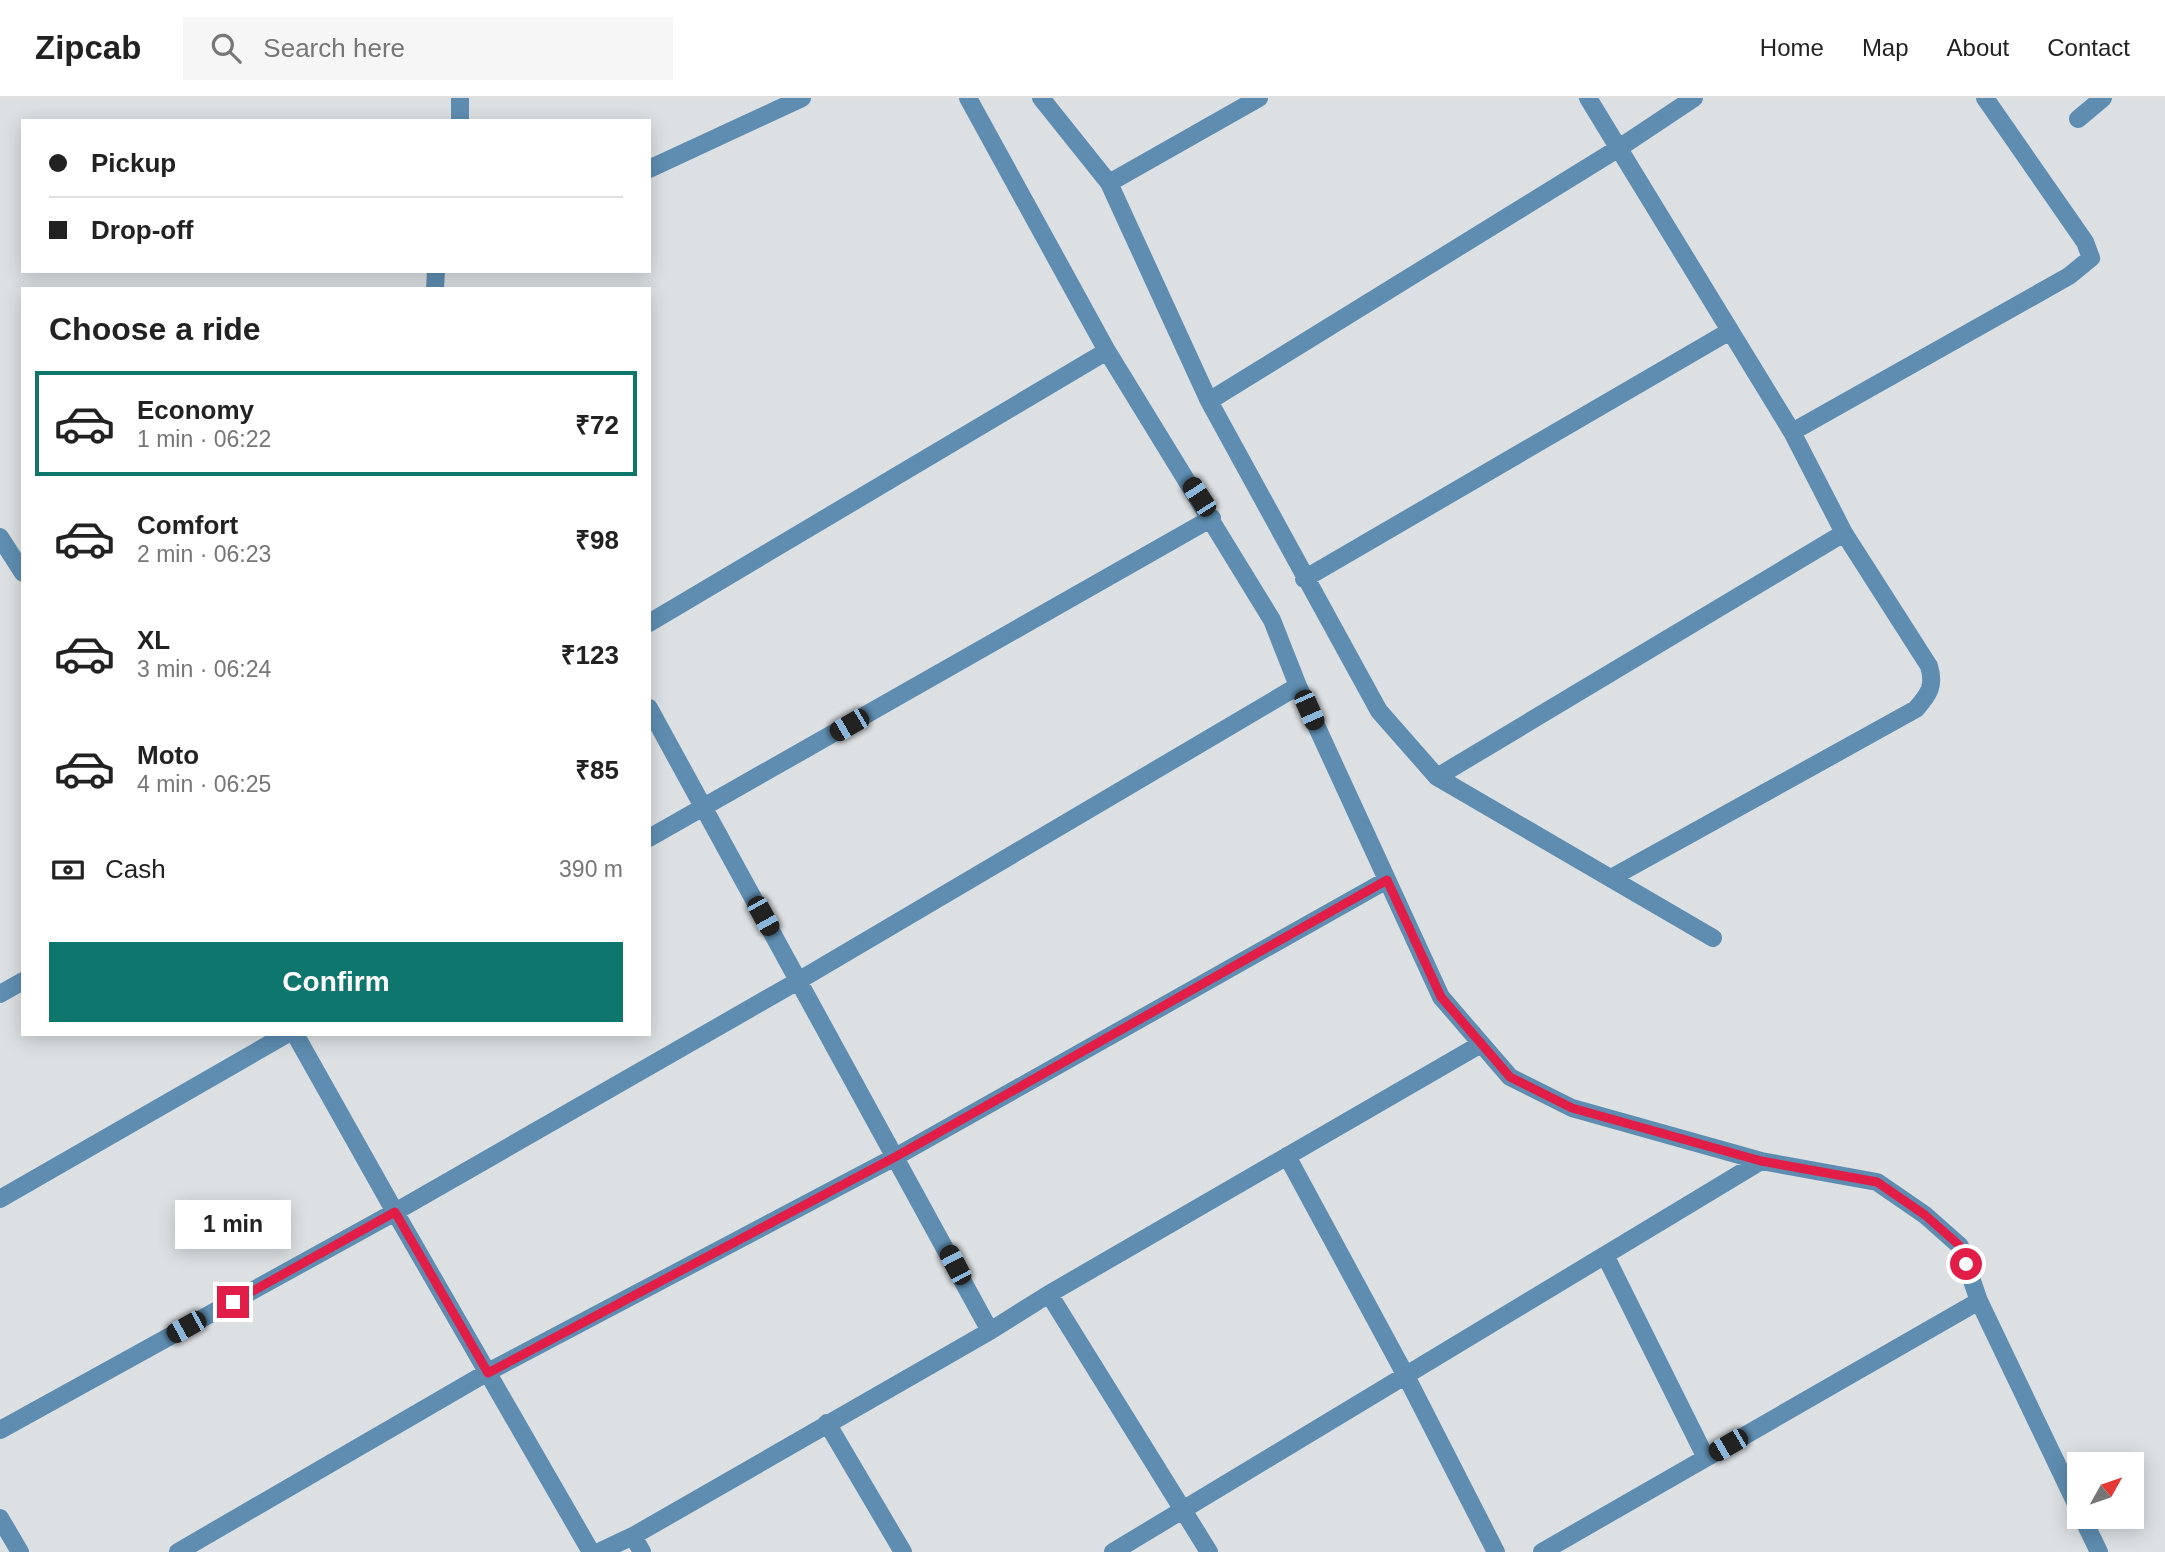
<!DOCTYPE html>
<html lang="en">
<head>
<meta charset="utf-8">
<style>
  body { margin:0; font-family:Arial,sans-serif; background:#f6f6f6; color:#222; height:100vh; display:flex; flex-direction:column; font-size:26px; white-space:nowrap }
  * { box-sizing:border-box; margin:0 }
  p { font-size:23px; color:#767676 }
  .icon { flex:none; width:38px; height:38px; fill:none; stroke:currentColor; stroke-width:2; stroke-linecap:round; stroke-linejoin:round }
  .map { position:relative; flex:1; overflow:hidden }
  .sheet { position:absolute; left:21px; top:189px; width:630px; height:749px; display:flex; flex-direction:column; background:#fff; border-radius:0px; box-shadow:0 4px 18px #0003 }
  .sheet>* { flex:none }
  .top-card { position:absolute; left:21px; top:21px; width:630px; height:154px; border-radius:0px; box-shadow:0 4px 18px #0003; display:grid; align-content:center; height:154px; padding:0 28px; background:#fff }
  .needle { width:46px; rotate:50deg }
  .controls { position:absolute; left:2067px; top:1354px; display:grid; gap:14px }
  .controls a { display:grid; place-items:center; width:77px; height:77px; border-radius:0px; background:#fff; box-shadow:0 4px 18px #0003; font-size:35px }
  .end { position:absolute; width:32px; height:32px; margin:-16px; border:9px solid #e11d48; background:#fff; box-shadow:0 0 0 4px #fff }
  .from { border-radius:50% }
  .bubble { position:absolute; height:49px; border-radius:0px; background:#fff; box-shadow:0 4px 18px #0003; font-size:23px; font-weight:600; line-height:49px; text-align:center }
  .car { position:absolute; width:21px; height:42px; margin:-21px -10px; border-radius:9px; box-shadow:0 0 5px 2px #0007; background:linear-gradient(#222 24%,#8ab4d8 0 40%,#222 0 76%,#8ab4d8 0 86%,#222 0) }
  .top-card b { display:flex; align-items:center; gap:24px; height:66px; font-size:26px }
  .top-card b+b { border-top:2px solid #e0e0e0 }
  .top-card i { width:18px; height:18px; background:#222 }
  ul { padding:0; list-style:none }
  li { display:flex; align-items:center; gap:21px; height:105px; margin:0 14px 10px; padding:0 14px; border:4px solid transparent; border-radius:0px }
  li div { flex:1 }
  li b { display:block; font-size:26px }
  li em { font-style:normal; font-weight:600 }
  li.current { border-color:#0f766e }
  li>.icon { width:63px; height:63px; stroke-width:1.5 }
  h2 { padding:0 28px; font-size:32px; line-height:84px }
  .pay { display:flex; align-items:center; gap:18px; height:77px; padding:0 28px; font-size:26px }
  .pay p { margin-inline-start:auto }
  .button { display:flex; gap:14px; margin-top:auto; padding:14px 28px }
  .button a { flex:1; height:80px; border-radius:0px; background:#0f766e; color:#fff; font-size:28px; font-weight:600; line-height:80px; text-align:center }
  header { display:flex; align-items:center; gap:42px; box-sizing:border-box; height:98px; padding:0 35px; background:#fff; border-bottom:2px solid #e0e0e0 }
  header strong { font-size:33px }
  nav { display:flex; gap:38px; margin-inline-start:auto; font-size:24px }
  .search { width:490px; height:63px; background:#f6f6f6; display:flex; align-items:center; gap:18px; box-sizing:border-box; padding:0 24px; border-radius:0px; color:#767676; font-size:26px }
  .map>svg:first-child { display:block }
</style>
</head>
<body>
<header>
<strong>Zipcab</strong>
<div class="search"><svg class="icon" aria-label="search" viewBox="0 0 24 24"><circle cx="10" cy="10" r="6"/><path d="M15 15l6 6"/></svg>Search here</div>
<nav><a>Home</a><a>Map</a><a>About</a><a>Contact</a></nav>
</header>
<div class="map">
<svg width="2165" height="1454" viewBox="0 0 2165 1454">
  <rect width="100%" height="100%" fill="#dce0e3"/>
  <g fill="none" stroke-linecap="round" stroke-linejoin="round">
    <path stroke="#5e8db1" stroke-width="18" d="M968 0 1107 253 1272 522 1298 588 1441 899 1510 979 1572 1010 1761 1063 1877 1084 1925 1117 1960 1148 1979 1203 2079 1412
      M1041 0 1109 85 1209 303 1379 613 1437 679 1713 840
      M1588 0 1792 334
      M2078 21 2103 0
      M460 23V0
      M649 71 802 0
      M1109 85 1259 0
      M435 191 436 173
      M1209 303 1619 50 1694 0
      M0 439 23 475
      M1304 481 1730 233
      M649 525 1107 253
      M649 610 990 1233 1049 1196 1209 1454
      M1437 679 1844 435
      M649 740 1212 420
      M1611 780 1916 611C1929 596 1935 588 1929 568L1844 435 1792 334 2069 178 2091 160 2085 144 1985 0
      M0 896 23 883
      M1287 1058 1406 1278 1496 1454
      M0 1101 287 936
      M1605 1157 1706 1360
      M1049 1196 1481 946
      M827 1325 903 1454
      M0 1332 395 1114 295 936
      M2082 1419 2099 1454
      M0 1420 20 1454
      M633 1438 990 1233
      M178 1454 488 1274 897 1058 1387 782
      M591 1454 395 1114 798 883 1298 588
      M599 1454 633 1438 642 1454
      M1113 1454 1761 1063
      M1542 1454 1979 1203"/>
  </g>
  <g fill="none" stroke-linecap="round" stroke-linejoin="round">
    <path stroke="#e11d48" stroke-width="9" d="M233 1204 395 1114 488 1275 897 1058 1387 782 1441 899 1510 979 1572 1010 1761 1063 1877 1084 1925 1117 1960 1148 1966 1166"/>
  </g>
</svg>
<div class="controls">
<a><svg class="needle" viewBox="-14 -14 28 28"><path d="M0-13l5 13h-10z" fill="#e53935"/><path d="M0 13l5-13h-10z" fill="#767676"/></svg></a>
</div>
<i class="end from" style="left:1966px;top:1166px"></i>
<i class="end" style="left:233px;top:1204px"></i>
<div class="bubble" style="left:175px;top:1102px;width:116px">1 min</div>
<i class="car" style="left:1199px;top:399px;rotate:327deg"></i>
<i class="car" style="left:1309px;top:612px;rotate:156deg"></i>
<i class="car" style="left:849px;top:627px;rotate:240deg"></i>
<i class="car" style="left:763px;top:818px;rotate:151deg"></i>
<i class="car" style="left:955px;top:1167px;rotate:332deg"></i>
<i class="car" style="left:186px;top:1229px;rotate:241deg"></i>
<i class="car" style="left:1728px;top:1347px;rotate:240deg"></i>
<div class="top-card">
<b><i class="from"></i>Pickup</b>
<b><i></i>Drop-off</b>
</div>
<section class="sheet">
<h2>Choose a ride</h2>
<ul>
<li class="current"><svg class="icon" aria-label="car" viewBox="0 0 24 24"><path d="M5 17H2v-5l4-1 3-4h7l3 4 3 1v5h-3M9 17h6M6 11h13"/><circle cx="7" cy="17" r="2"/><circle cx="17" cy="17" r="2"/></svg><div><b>Economy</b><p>1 min · 06:22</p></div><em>₹72</em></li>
<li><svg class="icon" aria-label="car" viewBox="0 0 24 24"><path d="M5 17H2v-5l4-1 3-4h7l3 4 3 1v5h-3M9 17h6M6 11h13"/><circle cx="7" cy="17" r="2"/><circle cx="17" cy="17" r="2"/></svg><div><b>Comfort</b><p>2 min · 06:23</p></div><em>₹98</em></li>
<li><svg class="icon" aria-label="car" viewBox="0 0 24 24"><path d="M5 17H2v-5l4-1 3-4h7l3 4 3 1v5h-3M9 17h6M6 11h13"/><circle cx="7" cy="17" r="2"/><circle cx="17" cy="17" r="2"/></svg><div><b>XL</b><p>3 min · 06:24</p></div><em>₹123</em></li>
<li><svg class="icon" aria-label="car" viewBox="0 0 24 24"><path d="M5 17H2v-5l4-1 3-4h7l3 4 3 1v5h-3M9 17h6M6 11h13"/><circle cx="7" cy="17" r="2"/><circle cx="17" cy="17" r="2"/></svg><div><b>Moto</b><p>4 min · 06:25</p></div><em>₹85</em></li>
</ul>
<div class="pay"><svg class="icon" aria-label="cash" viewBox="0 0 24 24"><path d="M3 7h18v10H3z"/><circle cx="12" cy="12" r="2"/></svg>Cash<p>390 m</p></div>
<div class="button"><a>Confirm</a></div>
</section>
</div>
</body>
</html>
